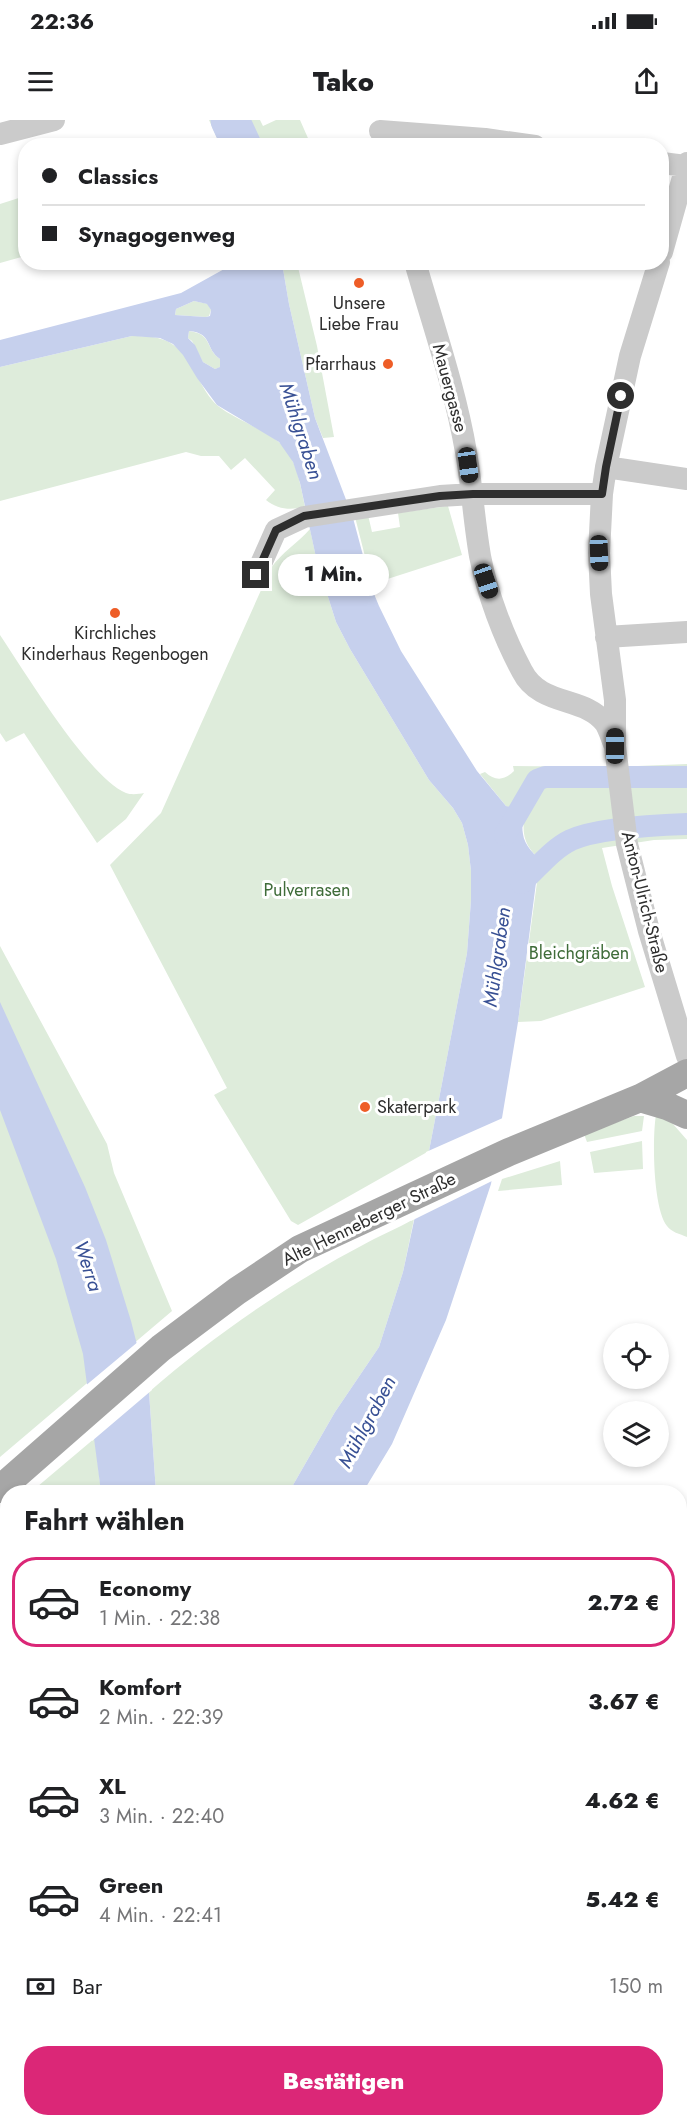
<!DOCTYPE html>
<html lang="de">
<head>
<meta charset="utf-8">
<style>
  body { margin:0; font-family:Jost,sans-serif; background:#f6f6f6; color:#202124; height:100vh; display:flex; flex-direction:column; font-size:22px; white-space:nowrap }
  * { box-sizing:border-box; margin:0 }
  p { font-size:20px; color:#757577 }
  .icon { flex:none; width:33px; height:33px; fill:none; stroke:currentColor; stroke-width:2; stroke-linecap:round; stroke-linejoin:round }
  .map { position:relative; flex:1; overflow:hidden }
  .sheet { position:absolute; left:0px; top:1365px; width:687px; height:642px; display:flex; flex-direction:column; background:#fff; border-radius:24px 24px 0 0; box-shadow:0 3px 9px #0003 }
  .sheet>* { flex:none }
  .hud { position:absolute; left:18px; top:18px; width:651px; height:132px; border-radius:24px; box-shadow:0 3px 9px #0003; display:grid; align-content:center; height:132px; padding:0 24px; background:#fff }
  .buttons { position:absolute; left:603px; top:1203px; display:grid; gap:12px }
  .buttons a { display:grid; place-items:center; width:66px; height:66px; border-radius:50%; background:#fff; box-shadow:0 3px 9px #0003; font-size:30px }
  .end { position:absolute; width:27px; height:27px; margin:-14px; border:8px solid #2e2e2e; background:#fff; box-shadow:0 0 0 3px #fff }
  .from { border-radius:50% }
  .bubble { position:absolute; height:42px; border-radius:21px; background:#fff; box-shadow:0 3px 9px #0003; font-size:20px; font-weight:800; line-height:42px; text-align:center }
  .car { position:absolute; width:18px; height:36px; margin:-18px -9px; border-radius:8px; box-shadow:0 0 4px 2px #0007; background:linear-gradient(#222 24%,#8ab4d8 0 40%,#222 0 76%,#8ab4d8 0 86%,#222 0) }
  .hud b { display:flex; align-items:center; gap:21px; height:57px; font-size:22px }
  .hud b+b { border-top:2px solid #e0e0e0 }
  .hud i { width:15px; height:15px; background:#202124 }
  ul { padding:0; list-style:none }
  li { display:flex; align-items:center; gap:18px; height:90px; margin:0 12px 9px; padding:0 12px; border:3px solid transparent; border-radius:24px }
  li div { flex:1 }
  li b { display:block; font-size:22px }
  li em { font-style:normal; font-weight:800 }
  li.current { border-color:#db2777 }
  li>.icon { width:54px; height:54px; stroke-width:1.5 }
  h2 { padding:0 24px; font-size:27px; line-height:72px }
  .pay { display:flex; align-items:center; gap:15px; height:66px; padding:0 24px; font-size:22px }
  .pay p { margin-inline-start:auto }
  .action { display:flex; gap:12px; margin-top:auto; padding:12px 24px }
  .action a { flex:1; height:69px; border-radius:24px; background:#db2777; color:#fff; font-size:24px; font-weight:800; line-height:69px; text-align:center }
  .status { display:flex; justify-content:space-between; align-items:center; height:42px; padding:0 30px; background:#fff; direction:ltr }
  .status svg { height:16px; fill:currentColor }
  header { display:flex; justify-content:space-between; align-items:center; height:78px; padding:0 24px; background:#fff; font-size:27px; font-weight:800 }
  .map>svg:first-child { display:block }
</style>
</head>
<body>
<div class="status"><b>22:36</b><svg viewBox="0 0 49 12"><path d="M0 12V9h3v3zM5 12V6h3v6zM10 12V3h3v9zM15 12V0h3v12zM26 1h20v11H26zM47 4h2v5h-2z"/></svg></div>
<header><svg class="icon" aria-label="menu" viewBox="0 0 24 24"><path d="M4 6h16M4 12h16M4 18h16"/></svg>Tako<svg class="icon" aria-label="share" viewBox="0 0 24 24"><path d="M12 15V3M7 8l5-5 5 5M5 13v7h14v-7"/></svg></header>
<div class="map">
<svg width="687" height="2007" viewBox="0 0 687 2007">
  <rect width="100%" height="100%" fill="#fff"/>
  <path fill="#deecdb" d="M209 0H223L236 25H212L211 23 218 20Z
    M238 0H260L263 6 276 0H300L311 25H251Z
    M25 76V136L0 143V84Z
    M282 143H297L317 226 334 317 323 318 315 298 289 184Z
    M194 181 208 184 211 190 209 196 206 197 175 195 176 189Z
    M189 211C213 214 205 229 220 239L221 247 215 249 203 242 192 221 188 218Z
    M132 216C146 216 160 216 172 224 194 238 199 270 218 286 237 301 274 312 287 331 298 347 301 368 305 387 291 390 278 390 266 380L275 370 245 338 231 350 219 336H201L186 332 0 381V247Z
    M448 386 462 435 372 464 355 397 368 395 372 412 400 407 398 393Z
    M310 409 317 442 336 502 350 529 429 660 453 688 462 703 468 725 471 751V780L467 833 429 1031 298 1105 291 1101 214 975 227 968 110 745 161 693 271 448C282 432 298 423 310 409Z
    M0 515C25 552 88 657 126 673 131 675 139 674 144 673L126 699 97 723 24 613 6 622 0 613Z
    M687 644V719L654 720 602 728 612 766 645 867 541 901 518 902 538 755 542 748 543 743C526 727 522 719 524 696L506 686 480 654 485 652C495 661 504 661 514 651L513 646 613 647Z
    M0 826 107 1024 114 1053 172 1191 0 1337Z
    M656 995 673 1004 687 1020V1117C680 1114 671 1112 667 1106 653 1089 652 1018 656 995Z
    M634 996H644L642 1011 587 1022 584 1014Z
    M642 1021 643 1049 594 1053 590 1032Z
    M560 1041 562 1065 498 1071 502 1059Z
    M414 1099 403 1152 379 1227 335 1292 289 1372H156L149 1272C212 1217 287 1165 361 1126 378 1116 397 1109 414 1099Z
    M95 1318 101 1372H31Z
    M7 1393V1554L6 1550H0V1399Z
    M7 1680 8 1842 0 1865V1704Z
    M48 2000H292V2007H44Z"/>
  <path fill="#c6d0ed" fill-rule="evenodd" d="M235 143H282L289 184 315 298 353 398 372 469 379 486 401 531 477 651 506 686 519 689C525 698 521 704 523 714 524 725 535 735 543 743L542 748 537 755 518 902 491 1064 446 1200 392 1324 363 1372H289L335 1292 379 1227 403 1152 429 1031 467 833 471 780V751L468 725 462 703 453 688 429 660 350 529 336 502 317 442 300 363 293 342 279 322 217 285 197 258 183 235 173 224 160 218 132 216 0 247V220L181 173ZM194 181 207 184 211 190 210 196 206 197 175 195 176 189ZM189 211C213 213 205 229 220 239V247L215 249 203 242 195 225 188 218Z
    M0 882 85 1067 106 1120 131 1201 149 1272 156 1372H101L83 1234 56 1139 0 990Z
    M7 1842 8 2000H47L44 2007H0V1865Z"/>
  <path fill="#fff" d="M505 997 494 1060 411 1101 426 1032Z
    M139 1221 152 1270 92 1321 84 1267Z"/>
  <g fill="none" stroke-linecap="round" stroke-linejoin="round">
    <path stroke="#c6d0ed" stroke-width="22" d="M505 715 537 660 545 657H687
      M521 763C537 749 552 729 571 720 598 708 657 705 687 704
      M259 2000 261 2007"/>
    <path stroke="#c6d0ed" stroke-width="39" d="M230 0 242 26"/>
    <path stroke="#cbcbcb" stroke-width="22" d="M380 11 485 19 535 26
      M0 14 54 0
      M662 43 686 46
      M662 132 687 43
      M415 142C433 205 455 268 466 332 472 366 474 401 480 436 487 473 504 518 522 551 540 587 585 576 605 603 609 609 611 617 614 624
      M659 142 630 236 606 347 602 374 599 433 601 474 615 580V626L627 724 649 811 687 936
      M606 347 687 359
      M256 455 276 410 304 397 440 376 473 374H602
      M606 517 687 512
      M680 1481 687 1484
      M680 1520 687 1510
      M680 1931 687 1933
      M438 2007 441 2000"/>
    <path stroke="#a6a6a6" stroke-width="28" d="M640 978 667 986 687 995
      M0 1369 161 1228 237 1171 300 1129 509 1032 640 978 687 953"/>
  </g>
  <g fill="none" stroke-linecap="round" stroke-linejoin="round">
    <path stroke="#2e2e2e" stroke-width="8" d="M256 455 276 410 304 396 440 376 473 374H602L606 347 621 276"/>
  </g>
  <g fill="#ee5d27" stroke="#fff" stroke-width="2">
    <circle cx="359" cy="163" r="6"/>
    <circle cx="388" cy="244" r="6"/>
    <circle cx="115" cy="493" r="6"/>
    <circle cx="365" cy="987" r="6"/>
  </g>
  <g text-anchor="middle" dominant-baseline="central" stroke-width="6" stroke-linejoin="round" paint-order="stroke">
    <g font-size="18" fill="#2e2e2e" stroke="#fff">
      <text x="359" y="183">Unsere<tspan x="359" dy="21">Liebe Frau</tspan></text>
      <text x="376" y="244" text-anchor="end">Pfarrhaus</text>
      <text x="115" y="513">Kirchliches<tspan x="115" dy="21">Kinderhaus Regenbogen</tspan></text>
      <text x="377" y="987" text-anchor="start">Skaterpark</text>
    </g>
    <g font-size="18" fill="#2e2e2e" stroke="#fff">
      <text transform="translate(450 268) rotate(75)">Mauergasse</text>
      <text transform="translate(645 782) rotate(76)">Anton-Ulrich-Straße</text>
      <text transform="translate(369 1099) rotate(-26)">Alte Henneberger Straße</text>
    </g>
    <g font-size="18" fill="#3f6c39" stroke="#fff">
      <text x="307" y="770">Pulverrasen</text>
      <text x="579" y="833">Bleichgräben</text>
    </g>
    <g font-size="20" font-style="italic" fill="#385094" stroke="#fff">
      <text transform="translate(301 311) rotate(72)">Mühlgraben</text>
      <text transform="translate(497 837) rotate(-82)">Mühlgraben</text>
      <text transform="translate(88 1146) rotate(72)">Werra</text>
      <text transform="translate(367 1302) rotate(-62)">Mühlgraben</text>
    </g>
  </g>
</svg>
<div class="buttons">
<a><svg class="icon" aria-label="locate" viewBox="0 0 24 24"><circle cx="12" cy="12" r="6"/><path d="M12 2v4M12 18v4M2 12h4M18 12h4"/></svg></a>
<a><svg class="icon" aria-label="layers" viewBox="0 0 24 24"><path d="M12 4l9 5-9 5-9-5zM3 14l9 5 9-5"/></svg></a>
</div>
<i class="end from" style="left:621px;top:276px"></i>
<i class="end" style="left:256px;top:455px"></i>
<div class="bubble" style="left:278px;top:434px;width:111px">1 Min.</div>
<i class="car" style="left:468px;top:345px;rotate:172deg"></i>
<i class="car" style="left:599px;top:433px;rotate:178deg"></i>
<i class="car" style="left:486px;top:461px;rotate:161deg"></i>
<i class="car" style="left:615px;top:626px;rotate:0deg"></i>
<div class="hud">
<b><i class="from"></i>Classics</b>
<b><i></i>Synagogenweg</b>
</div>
<section class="sheet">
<h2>Fahrt wählen</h2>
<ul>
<li class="current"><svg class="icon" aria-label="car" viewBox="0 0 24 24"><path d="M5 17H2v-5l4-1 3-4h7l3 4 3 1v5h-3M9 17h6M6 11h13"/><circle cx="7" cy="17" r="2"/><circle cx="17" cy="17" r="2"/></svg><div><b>Economy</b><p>1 Min. · 22:38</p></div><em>2.72 €</em></li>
<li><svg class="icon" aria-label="car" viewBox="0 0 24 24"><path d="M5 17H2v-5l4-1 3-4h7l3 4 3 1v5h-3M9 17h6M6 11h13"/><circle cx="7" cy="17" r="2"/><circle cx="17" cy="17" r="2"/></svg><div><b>Komfort</b><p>2 Min. · 22:39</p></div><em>3.67 €</em></li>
<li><svg class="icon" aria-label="car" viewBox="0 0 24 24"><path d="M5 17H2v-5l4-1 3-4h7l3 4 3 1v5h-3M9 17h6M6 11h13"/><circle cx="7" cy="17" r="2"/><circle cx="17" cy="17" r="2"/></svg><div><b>XL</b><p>3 Min. · 22:40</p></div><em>4.62 €</em></li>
<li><svg class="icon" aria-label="car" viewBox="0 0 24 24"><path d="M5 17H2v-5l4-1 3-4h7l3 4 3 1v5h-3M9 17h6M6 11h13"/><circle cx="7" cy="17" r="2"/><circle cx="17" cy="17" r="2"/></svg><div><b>Green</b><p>4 Min. · 22:41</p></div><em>5.42 €</em></li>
</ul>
<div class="pay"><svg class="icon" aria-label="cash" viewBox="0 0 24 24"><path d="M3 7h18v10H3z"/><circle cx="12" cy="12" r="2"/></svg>Bar<p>150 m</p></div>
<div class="action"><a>Bestätigen</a></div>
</section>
</div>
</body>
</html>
